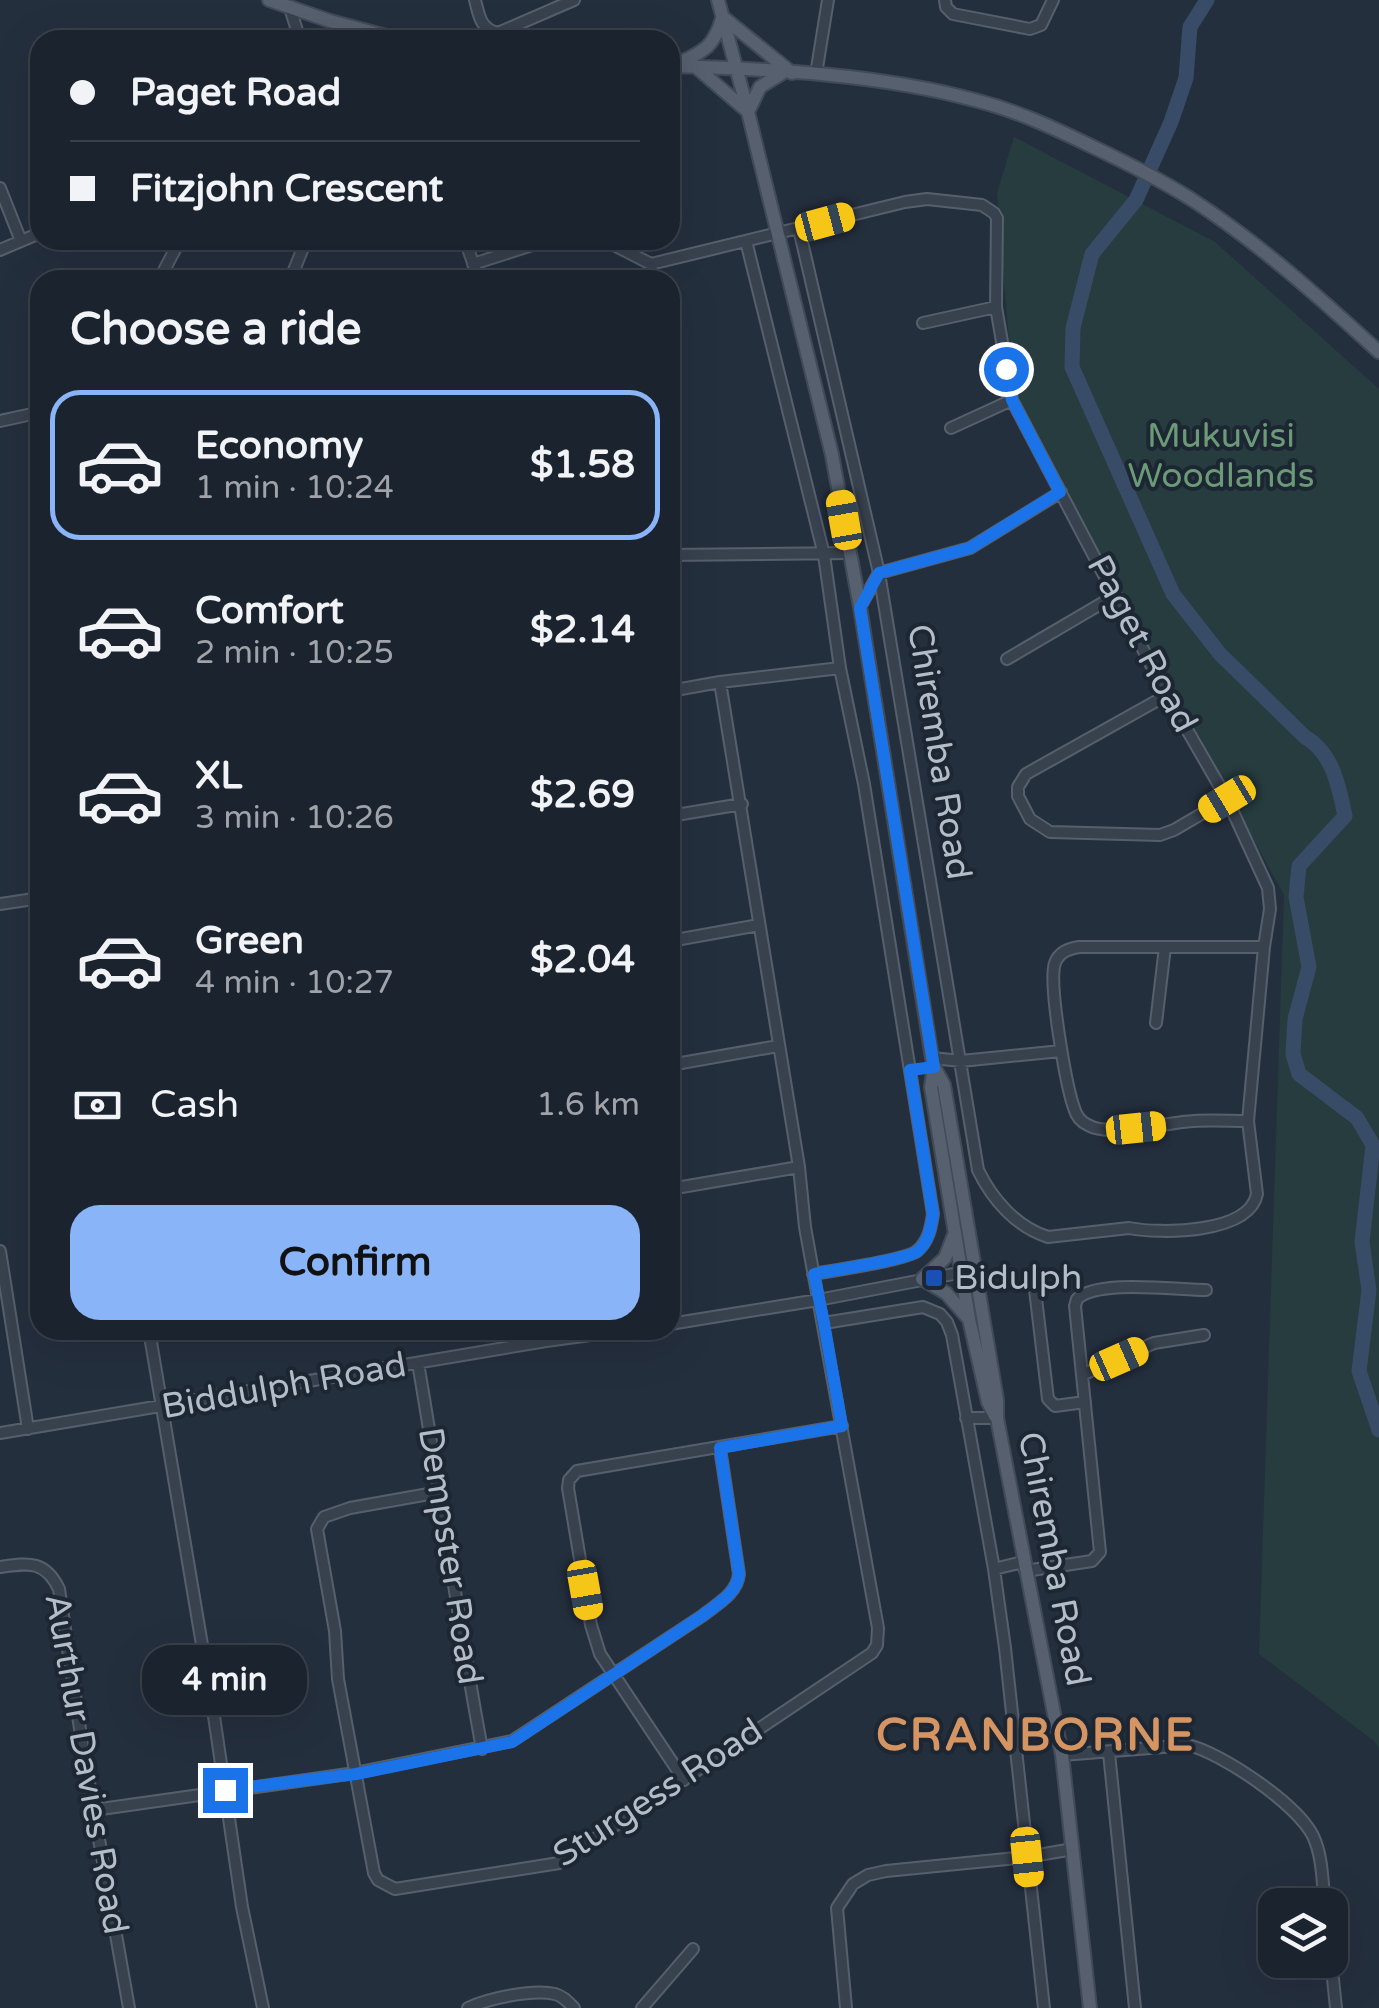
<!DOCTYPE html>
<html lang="en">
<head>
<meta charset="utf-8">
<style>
  body { margin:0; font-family:"Varela Round",sans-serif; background:#242b36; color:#f1f3f6; height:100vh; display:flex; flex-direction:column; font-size:38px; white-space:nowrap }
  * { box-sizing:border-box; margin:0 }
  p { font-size:32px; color:#a0a4aa }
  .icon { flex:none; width:55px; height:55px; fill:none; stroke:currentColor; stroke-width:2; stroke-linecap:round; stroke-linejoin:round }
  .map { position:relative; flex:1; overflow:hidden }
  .sheet { position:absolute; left:30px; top:270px; width:650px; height:1070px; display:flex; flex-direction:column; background:#1b232e; border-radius:30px; box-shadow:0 10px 40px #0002,0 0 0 2px #39404a }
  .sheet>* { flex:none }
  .top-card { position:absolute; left:30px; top:30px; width:650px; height:220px; border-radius:30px; box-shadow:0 10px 40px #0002,0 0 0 2px #39404a; display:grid; align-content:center; height:220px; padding:0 40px; background:#1b232e }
  .tools { position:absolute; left:1258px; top:1888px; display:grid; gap:20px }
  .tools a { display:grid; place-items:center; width:90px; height:90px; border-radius:20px; background:#1b232e; box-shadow:0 10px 40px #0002,0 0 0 2px #39404a; font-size:50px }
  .end { position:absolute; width:45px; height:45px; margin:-22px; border:12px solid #1a73e8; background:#fff; box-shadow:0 0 0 5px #fff }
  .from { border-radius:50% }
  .bubble { position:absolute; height:70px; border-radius:30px; background:#1b232e; box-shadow:0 10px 40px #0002,0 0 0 2px #39404a; font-size:32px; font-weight:700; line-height:70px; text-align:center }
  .car { position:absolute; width:30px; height:60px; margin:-30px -15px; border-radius:12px; box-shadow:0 0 8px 2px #0007; background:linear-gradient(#f5c518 24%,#345 0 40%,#f5c518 0 76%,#345 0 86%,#f5c518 0) }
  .top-card b { display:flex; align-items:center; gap:35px; height:95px; font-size:38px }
  .top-card b+b { border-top:2px solid #39404a }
  .top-card i { width:25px; height:25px; background:#f1f3f6 }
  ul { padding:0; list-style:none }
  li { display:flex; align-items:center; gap:30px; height:150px; margin:0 20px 15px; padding:0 20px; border:5px solid transparent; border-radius:30px }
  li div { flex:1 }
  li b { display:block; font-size:38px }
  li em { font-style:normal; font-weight:700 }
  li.on { border-color:#8ab4f8 }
  li>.icon { width:90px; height:90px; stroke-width:1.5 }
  h2 { padding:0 40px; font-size:45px; line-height:120px }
  .pay { display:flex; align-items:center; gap:25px; height:110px; padding:0 40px; font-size:38px }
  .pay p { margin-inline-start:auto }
  .action { display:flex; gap:20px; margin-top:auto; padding:20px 40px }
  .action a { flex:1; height:115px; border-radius:30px; background:#8ab4f8; color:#111; font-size:40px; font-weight:700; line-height:115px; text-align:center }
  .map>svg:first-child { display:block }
</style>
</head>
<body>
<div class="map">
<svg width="1379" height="2008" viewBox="0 0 1379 2008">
  <rect width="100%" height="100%" fill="#242f3e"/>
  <path fill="#263c3f" d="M1014 137 1215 242 1379 389V1748L1374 1741 1259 1654 1284 895 1014 404 997 193Z"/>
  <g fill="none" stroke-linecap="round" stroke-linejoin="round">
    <path stroke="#394c67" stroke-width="15" d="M1207 0 1190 27 1186 78 1171 122 1136 200 1092 254 1073 328 1072 367 1173 594 1220 654 1305 737C1333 753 1339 787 1345 816L1299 866 1296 897 1309 967 1295 1019 1293 1054 1299 1074 1357 1118 1373 1145 1362 1242 1369 1290 1359 1371 1379 1430"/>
    <g stroke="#565f6c" stroke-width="14">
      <path id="minor" d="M475 0C479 15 480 29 498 33L574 0
        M945 0 946 7 953 14 1030 29 1041 25 1053 0
        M290 8 300 40
        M816 74 828 0
        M0 188 21 241
        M465 240 479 280
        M604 240 651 264 905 202 927 199 982 205 994 213 997 218 996 307 1012 400 1167 695 1227 799 1268 888 1270 909 1264 947 1248 1121 1257 1194C1249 1234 1160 1234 1129 1228L1048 1237C1016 1227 992 1199 978 1170L879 573 799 229
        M746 241 824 555 840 668 864 784 933 1214C931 1227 929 1241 917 1251 906 1260 832 1271 813 1274
        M0 250 40 233
        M473 264 548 240
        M651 264V280
        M159 280 180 240
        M290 280 303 248 304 240
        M923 323 996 307
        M0 421 32 414 40 415
        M951 428 1012 400
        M670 555 850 553
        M860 607 879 573 970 548 1061 492
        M1007 659 1116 595
        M670 691 720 682 840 668
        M1167 695 1026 774 1018 787V796L1030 819 1050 832 1160 835 1174 830 1227 799
        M670 816 742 804
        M0 904 40 898
        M670 941 759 925
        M1156 1023 1165 947
        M932 1058 961 1061 1061 1051
        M670 1065 778 1046
        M1248 1121C1230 1121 1212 1120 1194 1121 1168 1122 1109 1138 1088 1125 1081 1122 1076 1115 1074 1108 1066 1085 1048 983 1055 963 1059 952 1068 949 1079 947H1264
        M670 1189 799 1167
        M0 1251 28 1429
        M1035 1290 1048 1399 1055 1406 1085 1402
        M824 1323 923 1307 940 1314 947 1322 952 1335 994 1569 1005 1648 1044 2008
        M670 1324 818 1300 964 1272
        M149 1330 214 1716 242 1907 263 2008
        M418 1363C440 1491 458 1620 482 1749
        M1084 1374 1154 1343 1204 1335
        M966 1418H997
        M0 1433 546 1341 628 1330
        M440 1492 350 1508 324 1517 317 1529 335 1631 338 1679 374 1873 378 1880 395 1889 559 1863 872 1653 877 1645 878 1628 805 1227 799 1167 720 682
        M0 1567C29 1563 45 1560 59 1589L83 1749 129 2008
        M994 1569 1023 1562
        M1025 1571 1092 1561 1100 1552 1075 1306 1077 1299C1098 1279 1176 1290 1206 1290
        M1109 1753 1135 2008
        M1062 1755 1188 1745C1222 1753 1297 1804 1313 1836 1323 1857 1322 1882 1325 1905
        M684 1780 600 1654 591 1625 568 1488 569 1480 577 1471 842 1426
        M94 1810 355 1773 512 1741 702 1616C717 1604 737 1594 739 1574L720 1448
        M1330 1950 1336 2008
        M468 2008C489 1998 533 1989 555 1994 563 1996 568 2002 574 2008
        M642 2008 693 1949
        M846 2008 837 1908 853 1884 868 1875 886 1871 1027 1857 1073 1849"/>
    </g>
    <g stroke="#414a57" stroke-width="16">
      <path id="major" d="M269 0 330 21 401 40
        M718 0 748 112 832 455 860 607 932 1058 934 1067 944 1085 997 1400V1418L1062 1755 1090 2008
        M724 18 792 73
        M675 65C702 52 713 49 722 19
        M670 66C770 69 881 74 978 101 1017 111 1054 128 1091 146 1125 162 1159 179 1191 199 1259 243 1319 297 1379 352
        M697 68 746 110
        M748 112 760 87 781 74
        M934 1067 931 1087 969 1319 988 1402 995 1416
        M954 1235 945 1258 922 1279 946 1293 967 1317"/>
    </g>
    <use href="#minor" stroke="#38414e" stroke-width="10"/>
    <use href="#major" stroke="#56606e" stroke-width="12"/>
  </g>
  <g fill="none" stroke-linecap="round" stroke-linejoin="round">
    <path stroke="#1a73e8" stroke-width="12" d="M225 1790 356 1774 512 1742 702 1616C717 1604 737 1594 739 1574L720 1448 842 1426 824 1323 814 1274C833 1270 906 1260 918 1251 929 1241 931 1227 933 1214L910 1070 934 1067 860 608 879 573 970 548 1060 492 1012 400 1006 369"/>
  </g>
  <rect fill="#1a4fb4" stroke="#1d2633" stroke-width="4" x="924" y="1268" width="20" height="20" rx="5"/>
  <g text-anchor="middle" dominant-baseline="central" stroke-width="8" stroke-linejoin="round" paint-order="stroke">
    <g font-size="35" fill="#6b9a76" stroke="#1d2633">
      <text x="1221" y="436">Mukuvisi<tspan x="1221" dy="40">Woodlands</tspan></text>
    </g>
    <g font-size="35" fill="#b4bcc9" stroke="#1d2633">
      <text transform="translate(1142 644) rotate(62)">Paget Road</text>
      <text transform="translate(939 752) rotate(81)">Chiremba Road</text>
      <text transform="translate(284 1386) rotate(-10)">Biddulph Road</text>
      <text transform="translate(450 1556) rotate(81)">Dempster Road</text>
      <text transform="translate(1054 1559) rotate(79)">Chiremba Road</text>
      <text transform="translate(86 1764) rotate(80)">Aurthur Davies Road</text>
      <text transform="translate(658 1793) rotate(-33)">Sturgess Road</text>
    </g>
    <g font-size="35" fill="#b4bcc9" stroke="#1d2633" text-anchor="start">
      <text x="954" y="1278">Bidulph</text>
    </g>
    <g font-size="45" font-weight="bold" letter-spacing="2.5" fill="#d59563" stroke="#1d2633">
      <text x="1036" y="1736">CRANBORNE</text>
    </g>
  </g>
</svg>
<div class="tools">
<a><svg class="icon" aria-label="layers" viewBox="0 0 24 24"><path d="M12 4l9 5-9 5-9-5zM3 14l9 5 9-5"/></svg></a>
</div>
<i class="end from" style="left:1006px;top:369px"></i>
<i class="end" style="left:225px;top:1790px"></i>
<div class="bubble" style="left:142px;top:1645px;width:165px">4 min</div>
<i class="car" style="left:825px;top:222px;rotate:75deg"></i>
<i class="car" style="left:844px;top:520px;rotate:350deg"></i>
<i class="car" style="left:1227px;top:799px;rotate:239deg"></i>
<i class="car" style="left:1136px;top:1128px;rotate:84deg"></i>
<i class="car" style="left:1119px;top:1359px;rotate:66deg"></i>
<i class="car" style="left:585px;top:1590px;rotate:170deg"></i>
<i class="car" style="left:1027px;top:1857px;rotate:174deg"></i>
<div class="top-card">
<b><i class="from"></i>Paget Road</b>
<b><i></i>Fitzjohn Crescent</b>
</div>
<section class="sheet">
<h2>Choose a ride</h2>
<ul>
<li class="on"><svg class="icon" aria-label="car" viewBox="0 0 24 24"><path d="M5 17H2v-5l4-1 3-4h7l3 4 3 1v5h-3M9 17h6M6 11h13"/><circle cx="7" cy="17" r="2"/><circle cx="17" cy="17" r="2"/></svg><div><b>Economy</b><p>1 min · 10:24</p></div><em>$1.58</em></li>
<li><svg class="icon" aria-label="car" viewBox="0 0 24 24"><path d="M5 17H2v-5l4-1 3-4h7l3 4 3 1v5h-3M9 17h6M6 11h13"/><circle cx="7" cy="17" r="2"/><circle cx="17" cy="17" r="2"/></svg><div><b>Comfort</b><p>2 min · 10:25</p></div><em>$2.14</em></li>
<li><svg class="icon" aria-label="car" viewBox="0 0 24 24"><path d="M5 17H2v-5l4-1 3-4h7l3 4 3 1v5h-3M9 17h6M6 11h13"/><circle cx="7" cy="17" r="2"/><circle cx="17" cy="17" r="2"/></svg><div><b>XL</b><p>3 min · 10:26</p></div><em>$2.69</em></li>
<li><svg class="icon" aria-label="car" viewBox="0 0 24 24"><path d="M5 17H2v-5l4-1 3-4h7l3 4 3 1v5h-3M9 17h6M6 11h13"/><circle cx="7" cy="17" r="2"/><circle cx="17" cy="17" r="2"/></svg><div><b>Green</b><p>4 min · 10:27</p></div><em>$2.04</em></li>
</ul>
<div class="pay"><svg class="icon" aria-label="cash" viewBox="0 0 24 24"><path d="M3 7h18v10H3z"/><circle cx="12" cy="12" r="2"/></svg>Cash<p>1.6 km</p></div>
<div class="action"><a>Confirm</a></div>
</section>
</div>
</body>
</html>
